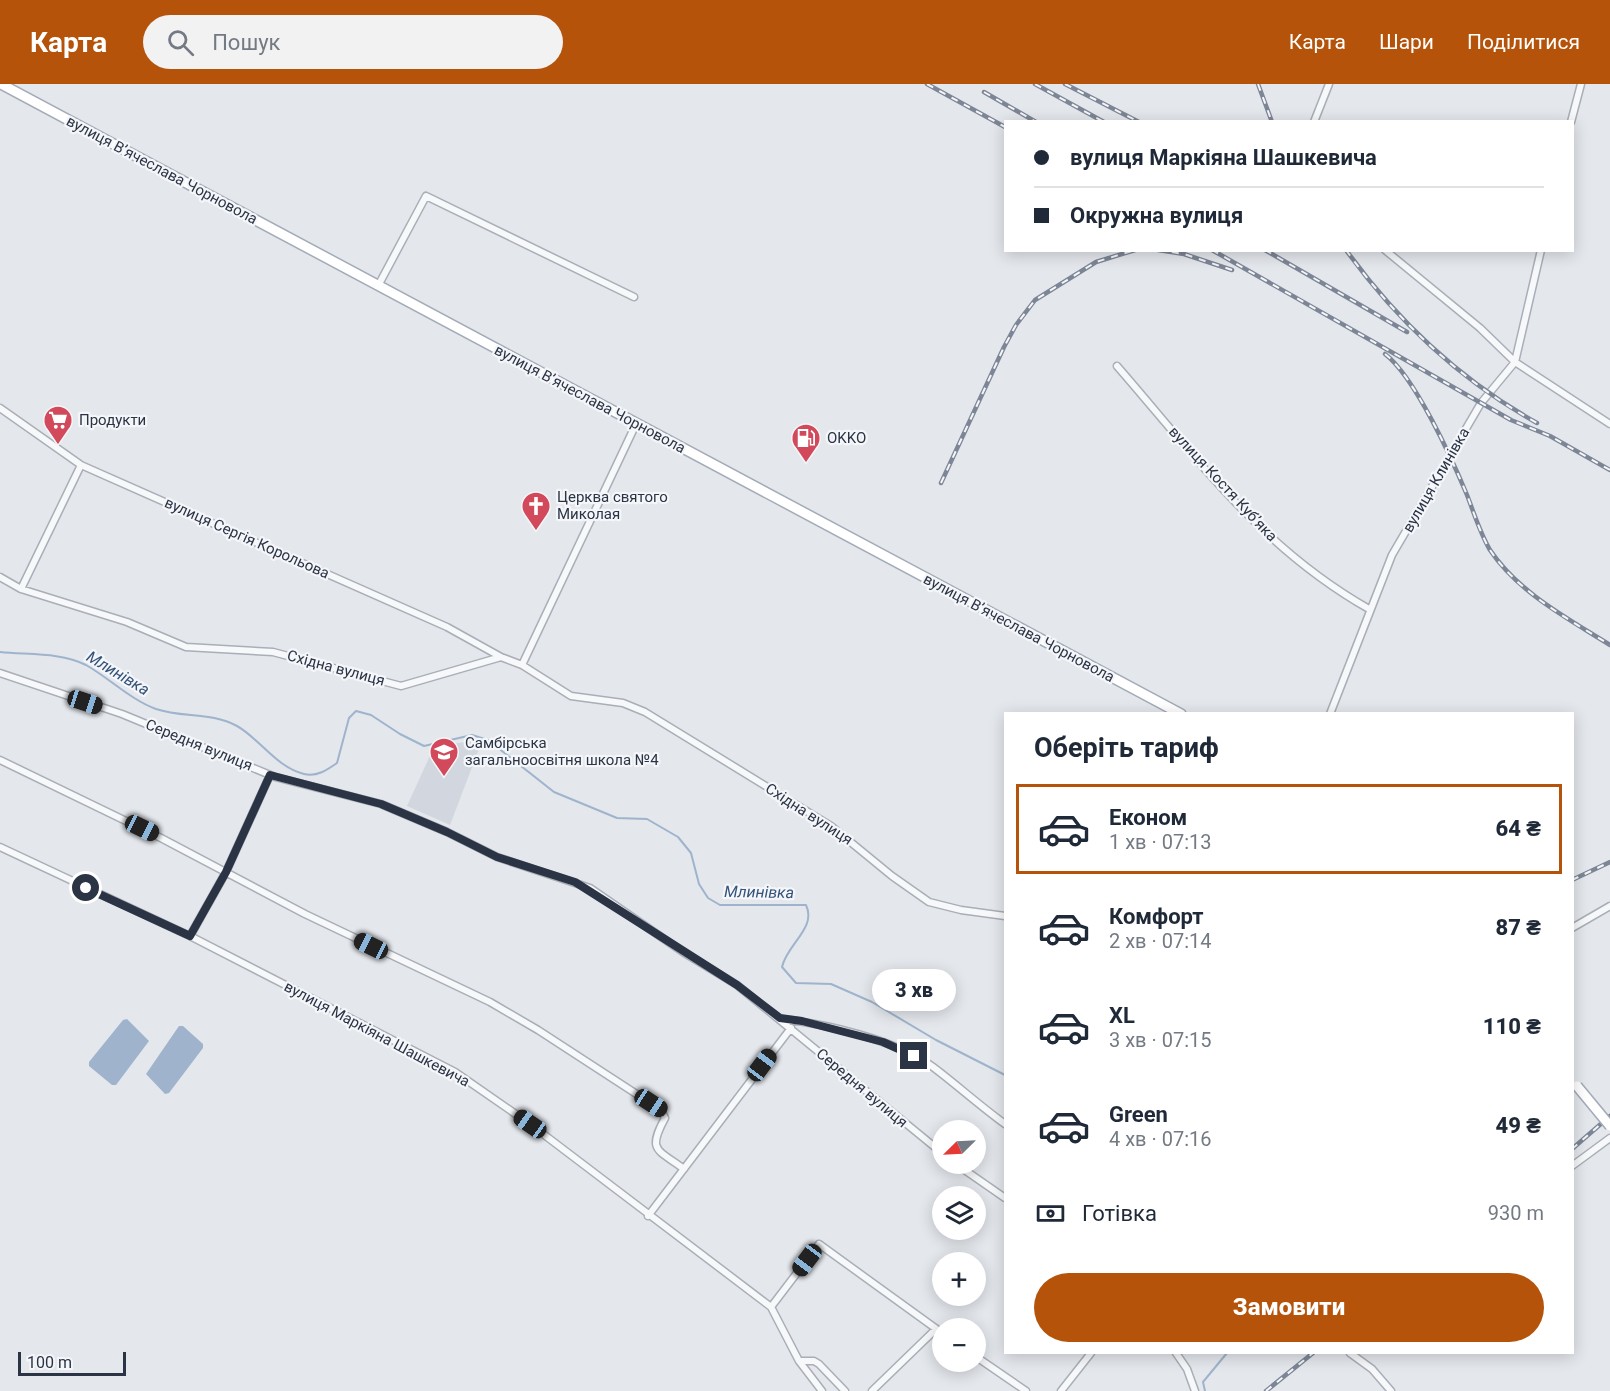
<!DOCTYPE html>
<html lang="uk">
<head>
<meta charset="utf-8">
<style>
  body { margin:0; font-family:Roboto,sans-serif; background:#f2f2f3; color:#1f2937; height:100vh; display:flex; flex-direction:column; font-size:22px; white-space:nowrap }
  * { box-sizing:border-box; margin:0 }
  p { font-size:20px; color:#747a83 }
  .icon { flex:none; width:33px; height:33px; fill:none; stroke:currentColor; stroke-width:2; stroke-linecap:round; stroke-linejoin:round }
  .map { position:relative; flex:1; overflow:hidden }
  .details { position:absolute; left:1004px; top:628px; width:570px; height:642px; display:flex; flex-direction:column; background:#fff; border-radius:0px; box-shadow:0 3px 15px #0003 }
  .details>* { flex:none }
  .guide { position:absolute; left:1004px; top:36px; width:570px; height:132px; border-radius:0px; box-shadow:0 3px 15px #0003; display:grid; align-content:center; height:132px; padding:0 30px; background:#fff }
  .needle { width:39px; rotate:246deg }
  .fabs { position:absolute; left:932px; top:1036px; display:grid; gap:12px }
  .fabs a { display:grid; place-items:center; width:54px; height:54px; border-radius:50%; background:#fff; box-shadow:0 3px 15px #0003; font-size:30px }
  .scale { position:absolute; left:18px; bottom:15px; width:108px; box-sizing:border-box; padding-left:6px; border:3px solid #2b3445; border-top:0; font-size:16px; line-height:21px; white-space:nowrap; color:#2b3445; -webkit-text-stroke:4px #f4f6f9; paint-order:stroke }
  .end { position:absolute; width:27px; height:27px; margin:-14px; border:8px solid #2b3445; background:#fff; box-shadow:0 0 0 3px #fff }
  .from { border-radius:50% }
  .bubble { position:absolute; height:42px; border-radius:21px; background:#fff; box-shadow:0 3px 15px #0003; font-size:20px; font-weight:800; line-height:42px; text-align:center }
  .car { position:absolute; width:18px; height:36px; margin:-18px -9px; border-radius:8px; box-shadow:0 0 4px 2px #0007; background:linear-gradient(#222 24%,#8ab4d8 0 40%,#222 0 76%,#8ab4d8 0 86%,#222 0) }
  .guide b { display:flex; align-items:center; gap:21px; height:57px; font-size:22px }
  .guide b+b { border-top:2px solid #e0e1e3 }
  .guide i { width:15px; height:15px; background:#1f2937 }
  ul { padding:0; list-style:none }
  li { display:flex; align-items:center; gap:18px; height:90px; margin:0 12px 9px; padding:0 18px; border:3px solid transparent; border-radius:0px }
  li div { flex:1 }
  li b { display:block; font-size:22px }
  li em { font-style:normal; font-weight:800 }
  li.active { border-color:#b45309 }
  li>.icon { width:54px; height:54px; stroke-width:1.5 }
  h2 { padding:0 30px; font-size:27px; line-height:72px }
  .pay { display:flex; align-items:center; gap:15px; height:66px; padding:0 30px; font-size:22px }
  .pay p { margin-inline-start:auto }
  .cta { display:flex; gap:12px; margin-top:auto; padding:12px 30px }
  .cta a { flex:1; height:69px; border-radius:36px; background:#b45309; color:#fff; font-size:24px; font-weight:800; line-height:69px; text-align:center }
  header { display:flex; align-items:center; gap:36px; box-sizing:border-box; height:84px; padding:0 30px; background:#b45309; color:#fff }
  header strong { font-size:28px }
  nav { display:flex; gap:33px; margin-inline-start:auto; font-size:21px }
  .search { width:420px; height:54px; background:#f2f2f3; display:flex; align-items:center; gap:15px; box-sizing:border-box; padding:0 21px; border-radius:33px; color:#747a83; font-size:22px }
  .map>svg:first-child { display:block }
</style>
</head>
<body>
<header>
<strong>Карта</strong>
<div class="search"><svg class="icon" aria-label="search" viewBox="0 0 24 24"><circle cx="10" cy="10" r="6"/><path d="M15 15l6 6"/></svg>Пошук</div>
<nav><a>Карта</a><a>Шари</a><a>Поділитися</a></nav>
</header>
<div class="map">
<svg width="1610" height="1307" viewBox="0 0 1610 1307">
  <rect width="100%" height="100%" fill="#e4e7ec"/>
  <path fill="#d2d6de" d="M477 656 482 657 450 741 407 722 434 663Z"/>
  <path fill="#9fb4cc" d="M127 935 149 957 116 1001H112L89 982V978L123 936Z
    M179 942H183L203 960V964L169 1009 165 1010 146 990Z"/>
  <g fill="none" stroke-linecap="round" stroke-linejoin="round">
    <path stroke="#9fb4cc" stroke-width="2" d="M0 568C27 571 61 568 86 581 109 594 131 616 156 625 183 634 211 628 237 642 260 655 276 683 304 690 317 693 327 686 337 679L349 634 356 627 371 631 400 650 424 662 472 651 488 656 554 708 617 734 647 735 678 753 691 769 699 800 708 814 720 821H806C817 844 787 860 782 883L796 899 831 900 872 918 936 956 1005 991
      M1205 1307 1203 1298 1227 1269"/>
    <g stroke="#a9aeb7" stroke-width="9">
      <path id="minor" d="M1314 38 1329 0
        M1571 38 1581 0
        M1385 166 1480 244 1515 278 1610 340
        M378 202 426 112 634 213
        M1117 282C1197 374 1261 464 1369 525
        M0 324 81 381 447 543 501 573 522 581 571 612 623 619 645 628 831 742 892 792 929 818 961 826 1005 832
        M0 493 21 505 127 538 186 563 273 568 401 602 501 573
        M21 505 81 381
        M522 581 636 340
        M0 589 122 630 275 693 381 720 447 748 497 773 590 804 686 870 737 901 942 1069
        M1330 630 1392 471 1481 319 1515 278 1541 166
        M0 676 161 754 305 830 490 918 538 946 661 1026 665 1034C647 1067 657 1065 684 1085
        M0 763 190 852 455 988 530 1040 771 1223 799 1277H814L819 1280 845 1307
        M1572 844 1610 822
        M190 852 226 788 270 691
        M779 935C824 939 896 956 933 983 957 1001 980 1022 1005 1040
        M956 1080 1005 1114
        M1572 1082 1610 1054
        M648 1132 791 944
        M771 1223 819 1160 942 1249
        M1176 1269 1187 1285 1195 1307
        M1350 1269 1372 1285 1391 1307
        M975 1272 1026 1307
        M799 1277 822 1307
        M872 1307 936 1245
        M1061 1307 1091 1269"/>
    </g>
    <g stroke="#a3abb8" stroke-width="12">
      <path id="primary" d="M1 0 1181 630"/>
    </g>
    <use href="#minor" stroke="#f7f8fa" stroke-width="6"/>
    <use href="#primary" stroke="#fff" stroke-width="9"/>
    <g stroke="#7d8696" stroke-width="4.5">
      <path id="rail" d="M927 0 1005 43
        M1035 0 1104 38
        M1065 0 1139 38
        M1258 0 1272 38
        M984 8 1036 38
        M1158 166 1184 170 1232 186
        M1212 166 1511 336 1550 352 1610 386
        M1265 166 1407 248
        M1346 166C1398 238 1460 296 1537 339
        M1385 270C1415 293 1452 375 1467 411 1474 429 1480 449 1490 466 1519 509 1567 534 1610 561
        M941 399 1004 263 1016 241 1035 216 1096 178 1135 166
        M1572 796 1610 778
        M1572 1065 1610 1032
        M1266 1307 1313 1269"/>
    </g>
    <use href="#rail" stroke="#f4f6f9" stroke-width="2" stroke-dasharray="7" stroke-linecap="butt"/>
    <g stroke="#a3abb8" stroke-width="12" stroke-linecap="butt">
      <path id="primary-bridge" d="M1577 1002 1610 1042"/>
    </g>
    <use href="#primary-bridge" stroke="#fff" stroke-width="9"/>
  </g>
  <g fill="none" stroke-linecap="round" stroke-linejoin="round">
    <path stroke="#2b3445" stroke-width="8" d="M86 804 190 852 226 788 270 691 381 720 447 748 497 773 575 798 737 901 780 934 802 937 883 958 914 972"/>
  </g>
  <defs>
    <g id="supermarket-pin" transform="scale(1.5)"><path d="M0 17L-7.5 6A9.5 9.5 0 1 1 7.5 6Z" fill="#d1495b" stroke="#f4f6f9"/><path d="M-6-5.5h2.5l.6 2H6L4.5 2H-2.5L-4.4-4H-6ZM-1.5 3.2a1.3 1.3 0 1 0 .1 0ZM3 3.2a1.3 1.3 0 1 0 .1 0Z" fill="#fff"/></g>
    <g id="fuel-pin" transform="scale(1.5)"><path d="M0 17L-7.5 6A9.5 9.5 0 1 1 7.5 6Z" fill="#d1495b" stroke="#f4f6f9"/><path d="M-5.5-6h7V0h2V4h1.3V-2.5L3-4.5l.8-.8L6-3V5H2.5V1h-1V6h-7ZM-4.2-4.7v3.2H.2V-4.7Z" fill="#fff"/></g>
    <g id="church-pin" transform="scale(1.5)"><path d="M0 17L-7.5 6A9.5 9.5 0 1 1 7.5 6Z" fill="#d1495b" stroke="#f4f6f9"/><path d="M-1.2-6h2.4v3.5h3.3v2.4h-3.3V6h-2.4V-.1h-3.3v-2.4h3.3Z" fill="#fff"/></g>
    <g id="school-pin" transform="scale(1.5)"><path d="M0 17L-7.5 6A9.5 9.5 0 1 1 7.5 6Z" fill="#d1495b" stroke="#f4f6f9"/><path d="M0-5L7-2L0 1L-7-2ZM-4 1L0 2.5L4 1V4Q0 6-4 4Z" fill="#fff"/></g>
  </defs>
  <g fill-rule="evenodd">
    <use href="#supermarket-pin" x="58" y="336"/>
    <use href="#fuel-pin" x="806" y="354"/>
    <use href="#church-pin" x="536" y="422"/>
    <use href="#school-pin" x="444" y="668"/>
  </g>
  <g text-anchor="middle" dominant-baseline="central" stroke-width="4.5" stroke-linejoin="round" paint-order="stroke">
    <g font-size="15" fill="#2b3445" stroke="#f4f6f9">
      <text transform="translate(162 86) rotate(28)">вулиця Вʼячеслава Чорновола</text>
      <text transform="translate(590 315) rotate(28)">вулиця Вʼячеслава Чорновола</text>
      <text transform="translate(1436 396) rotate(-60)">вулиця Клинівка</text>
      <text transform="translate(1223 400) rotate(47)">вулиця Костя Кубʼяка</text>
      <text transform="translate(247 454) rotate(24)">вулиця Сергія Корольова</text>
      <text transform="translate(1019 544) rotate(28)">вулиця Вʼячеслава Чорновола</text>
      <text transform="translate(336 584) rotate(15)">Східна вулиця</text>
      <text transform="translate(199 661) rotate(22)">Середня вулиця</text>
      <text transform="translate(809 730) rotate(33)">Східна вулиця</text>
      <text transform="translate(377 950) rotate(28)">вулиця Маркіяна Шашкевича</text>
      <text transform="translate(862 1004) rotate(40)">Середня вулиця</text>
    </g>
    <g font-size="15" fill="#2b3445" stroke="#f4f6f9" text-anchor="start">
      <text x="79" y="336">Продукти</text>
      <text x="827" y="354">OKKO</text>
      <text x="557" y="413">Церква святого<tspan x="557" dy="17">Миколая</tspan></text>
      <text x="465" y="659">Самбірська<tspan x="465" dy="17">загальноосвітня школа №4</tspan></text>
    </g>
    <g font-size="16" font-style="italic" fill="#34527a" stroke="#f4f6f9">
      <text transform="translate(118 589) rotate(31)">Млинівка</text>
      <text transform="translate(759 808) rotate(1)">Млинівка</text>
    </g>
  </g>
</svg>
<div class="fabs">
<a><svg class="needle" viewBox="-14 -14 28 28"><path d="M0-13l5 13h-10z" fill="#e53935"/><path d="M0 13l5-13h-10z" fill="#747a83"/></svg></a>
<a><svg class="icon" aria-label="layers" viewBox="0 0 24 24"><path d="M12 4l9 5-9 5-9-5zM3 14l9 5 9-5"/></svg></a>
<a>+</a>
<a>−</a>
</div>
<div class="scale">100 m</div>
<i class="end from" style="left:86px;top:804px"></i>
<i class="end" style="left:914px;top:972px"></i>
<div class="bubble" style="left:872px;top:885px;width:84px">3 хв</div>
<i class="car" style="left:85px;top:618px;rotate:108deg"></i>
<i class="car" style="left:142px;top:744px;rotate:116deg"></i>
<i class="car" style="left:371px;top:862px;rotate:296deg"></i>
<i class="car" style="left:762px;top:981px;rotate:37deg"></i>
<i class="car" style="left:651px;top:1019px;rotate:123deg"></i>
<i class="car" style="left:530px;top:1040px;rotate:305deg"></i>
<i class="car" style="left:807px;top:1176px;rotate:217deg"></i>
<div class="guide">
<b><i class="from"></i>вулиця Маркіяна Шашкевича</b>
<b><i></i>Окружна вулиця</b>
</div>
<section class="details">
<h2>Оберіть тариф</h2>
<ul>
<li class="active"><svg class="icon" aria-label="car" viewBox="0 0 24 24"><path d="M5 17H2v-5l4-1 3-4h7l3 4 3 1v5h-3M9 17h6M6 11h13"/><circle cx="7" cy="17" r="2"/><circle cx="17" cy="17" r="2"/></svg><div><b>Економ</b><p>1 хв · 07:13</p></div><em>64 ₴</em></li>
<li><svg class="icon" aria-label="car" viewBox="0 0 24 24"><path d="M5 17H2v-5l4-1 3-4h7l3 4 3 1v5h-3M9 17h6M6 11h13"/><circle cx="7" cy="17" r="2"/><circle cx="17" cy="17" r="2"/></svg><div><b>Комфорт</b><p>2 хв · 07:14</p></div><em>87 ₴</em></li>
<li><svg class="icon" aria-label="car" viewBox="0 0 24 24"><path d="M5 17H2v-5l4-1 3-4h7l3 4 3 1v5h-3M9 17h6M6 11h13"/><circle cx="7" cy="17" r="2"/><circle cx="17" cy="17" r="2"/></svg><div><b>XL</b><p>3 хв · 07:15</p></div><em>110 ₴</em></li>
<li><svg class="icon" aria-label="car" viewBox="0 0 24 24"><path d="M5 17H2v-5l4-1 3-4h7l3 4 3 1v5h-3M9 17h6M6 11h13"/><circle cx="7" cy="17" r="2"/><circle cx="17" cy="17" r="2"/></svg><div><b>Green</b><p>4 хв · 07:16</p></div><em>49 ₴</em></li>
</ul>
<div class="pay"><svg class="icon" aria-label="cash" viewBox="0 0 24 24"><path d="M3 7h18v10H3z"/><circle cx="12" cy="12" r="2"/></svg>Готівка<p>930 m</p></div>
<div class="cta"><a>Замовити</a></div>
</section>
</div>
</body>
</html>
